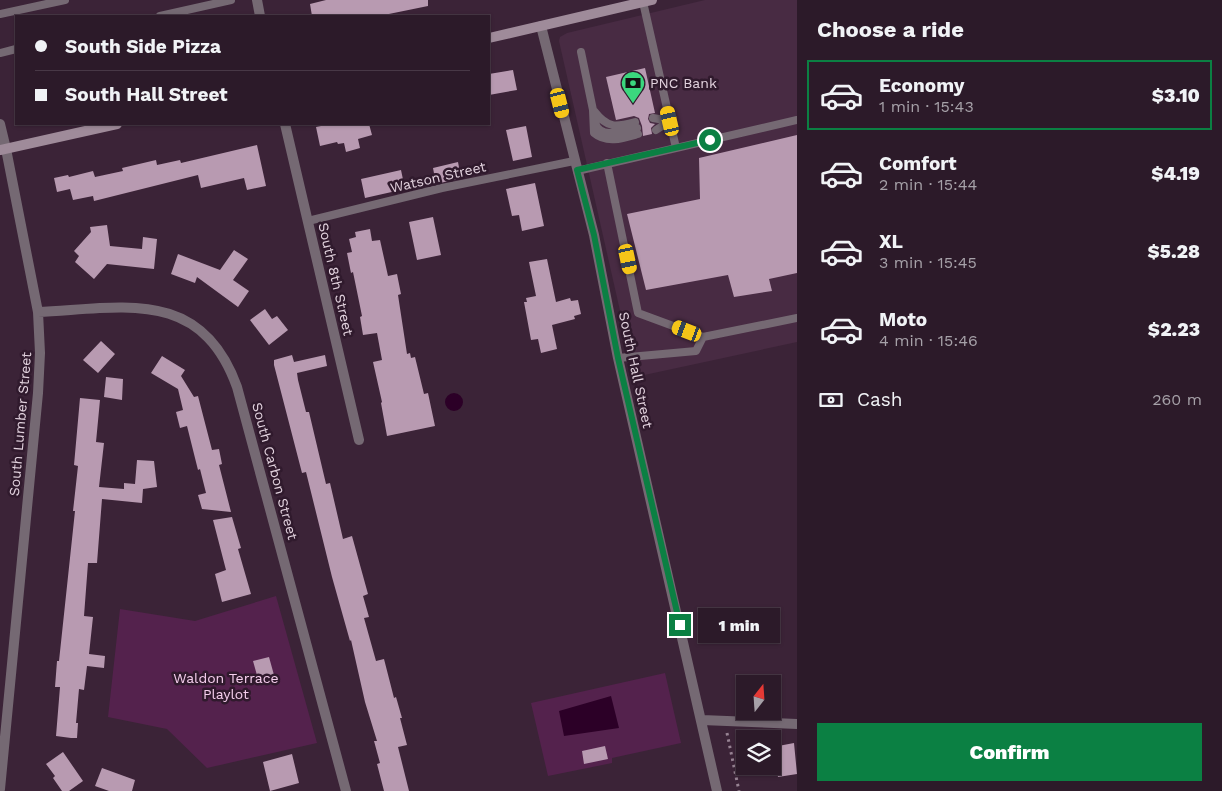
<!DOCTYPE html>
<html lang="en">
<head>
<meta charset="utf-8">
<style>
  body { margin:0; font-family:"Work Sans",sans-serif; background:#382735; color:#f1f3f6; height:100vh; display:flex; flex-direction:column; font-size:19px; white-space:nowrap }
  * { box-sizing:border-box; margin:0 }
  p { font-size:16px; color:#a6a1a8 }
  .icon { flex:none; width:28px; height:28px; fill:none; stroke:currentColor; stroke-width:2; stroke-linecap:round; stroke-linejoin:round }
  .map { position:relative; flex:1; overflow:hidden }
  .panel { display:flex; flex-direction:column; background:#2c1a29; width:425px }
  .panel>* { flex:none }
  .banner { position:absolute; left:15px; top:15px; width:475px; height:110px; border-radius:0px; box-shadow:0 1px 4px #0004,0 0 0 1px #483846; display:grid; align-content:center; height:110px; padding:0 20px; background:#2c1a29 }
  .needle { width:32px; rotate:17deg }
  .fabs { position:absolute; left:736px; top:675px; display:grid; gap:10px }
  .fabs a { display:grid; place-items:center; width:45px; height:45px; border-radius:0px; background:#2c1a29; box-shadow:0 1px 4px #0004,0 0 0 1px #483846; font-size:25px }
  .end { position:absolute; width:22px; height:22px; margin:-11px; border:6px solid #0b8043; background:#fff; box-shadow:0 0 0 2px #fff }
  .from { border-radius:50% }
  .bubble { position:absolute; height:35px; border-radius:0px; background:#2c1a29; box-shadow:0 1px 4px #0004,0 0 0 1px #483846; font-size:16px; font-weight:800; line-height:35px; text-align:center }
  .car { position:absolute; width:15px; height:30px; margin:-15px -8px; border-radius:6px; box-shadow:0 0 4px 1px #0007; background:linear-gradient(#f5c518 24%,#345 0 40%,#f5c518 0 76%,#345 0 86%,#f5c518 0) }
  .banner b { display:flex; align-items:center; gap:18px; height:48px; font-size:19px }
  .banner b+b { border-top:1px solid #483846 }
  .banner i { width:12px; height:12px; background:#f1f3f6 }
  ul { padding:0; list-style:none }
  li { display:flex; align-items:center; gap:15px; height:70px; margin:0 10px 8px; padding:0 10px; border:2px solid transparent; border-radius:0px }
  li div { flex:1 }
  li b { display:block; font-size:19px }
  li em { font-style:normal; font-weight:800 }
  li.active { border-color:#0b8043 }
  li>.icon { width:45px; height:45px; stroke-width:1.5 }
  h2 { padding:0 20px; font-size:22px; line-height:60px }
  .pay { display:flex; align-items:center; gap:12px; height:55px; padding:0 20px; font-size:19px }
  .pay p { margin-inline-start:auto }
  .primary-button { display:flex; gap:10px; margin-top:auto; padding:10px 20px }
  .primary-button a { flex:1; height:58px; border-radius:0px; background:#0b8043; color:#fff; font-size:20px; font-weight:800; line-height:58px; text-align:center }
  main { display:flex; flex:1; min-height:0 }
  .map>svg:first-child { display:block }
</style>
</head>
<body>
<main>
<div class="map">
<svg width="797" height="791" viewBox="0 0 797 791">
  <rect width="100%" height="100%" fill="#3b2337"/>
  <path fill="#482b43" d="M705 0H797V342L635 377 559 41 560 37 567 33Z"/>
  <path fill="#54224d" d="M276 596 317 743 207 768 167 729 108 717 120 609 195 621Z
    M665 673 681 743 612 758V763L548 776 531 703Z"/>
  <path fill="#2c0027" d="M445 402a9 9 0 1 1 18 0a9 9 0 1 1-18 0Z
    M611 696 619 728 564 736 559 711Z"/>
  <path fill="#b89ab1" d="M326 0H428V6L379 16H312L310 4Z
    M645 68 655 113 649 114 648 119 650 123 655 124 651 128 652 134 643 136 642 126 639 118 634 116 616 120 606 77Z
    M513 70 517 90 489 95V74Z
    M331 124H369L372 135 358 139 360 148 346 152 344 143 338 144 337 142 320 146 316 127Z
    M526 126 532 157 513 161 506 130Z
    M797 135V273L769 279 772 291 734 297 728 275 646 290 627 214 700 199 699 158Z
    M257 145 266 186 247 190 244 178 201 188 198 175 94 201 93 196 73 200 70 189 57 192 54 178 68 175 69 177 93 171 95 177 123 171 122 168 156 160 157 165 180 160 181 163Z
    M458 162 461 178 436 184 433 168Z
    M401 170 405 189 365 198 361 179Z
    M535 183 544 226 522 231 519 215 512 216 506 189Z
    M433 217 441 255 417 260 409 222Z
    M107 225 110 246 142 249 143 237 157 239 154 269 107 264 94 279 75 262 79 256 74 251 91 232 90 227Z
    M370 229 372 241 380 240 388 276 397 274 401 294 398 295 407 354 410 353 411 358 415 357 424 394 428 393 435 426 387 436 381 403 382 402 373 362 382 360 377 333 363 335 360 317 362 316 353 272 351 273 347 253 352 252 349 239 356 237 355 232Z
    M234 250 248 259 233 280 249 291 238 307 197 277 195 283 171 274 178 254 220 270Z
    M547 259 556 302 570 298 571 301 578 300 581 314 574 316 575 319 552 325 557 349 541 353 538 339 531 340 524 302H527L526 298 536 296 529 262Z
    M265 309 272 319 277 316 288 330 269 345 250 320Z
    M101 341 115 354 98 373 83 360Z
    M292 355 294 362 325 355 327 366 297 373 298 380 306 412H309L326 484 330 483 343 539 352 536 368 594 363 596 369 617 364 618 376 661 384 659 394 698 396 697 402 718H400L407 745 398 747 409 791H384L377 764 380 763 374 741H377L365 702 351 640 350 641 332 577 306 472 302 473 274 365V360Z
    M162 356 185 370 181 376 194 397 198 396 212 450 219 449 222 464 219 465 231 512 202 509 198 495 206 493 200 469 198 470 187 426 180 428 176 412 183 410 178 389 151 373Z
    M106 377 123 379 122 400 104 397Z
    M80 398 100 400 96 442 104 443 99 487 124 489V483L135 484 137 460 154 461 157 487 143 489 142 503 102 499 97 563H88L84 616 93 617 89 654 105 656 104 668 87 666 84 690 79 689 76 723H78L77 738H71L56 736 60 687H55L57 661H59L75 511H73L78 466 74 465Z
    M232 517 241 548 238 549 251 594 222 602 215 574 226 570 213 520Z
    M269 657 274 675 258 679 253 661Z
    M794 743 797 774 778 777 773 747Z
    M605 746 608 759 584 764 582 751Z
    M63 752 83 781 69 791H62L53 778 55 776 46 764Z
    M292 754 299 783 270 791 263 762Z
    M102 768 135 780 132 791H109L95 786Z"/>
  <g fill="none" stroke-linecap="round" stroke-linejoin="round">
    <path stroke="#978393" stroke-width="3" stroke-dasharray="2.5 4" stroke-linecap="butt" d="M727 733 739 791"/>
    <path stroke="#756973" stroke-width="8" d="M643 2 676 148
      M0 14 65 0
      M160 16 231 0
      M581 52 593 110 594 133C607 144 624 138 638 134
      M0 53 16 49
      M594 111C608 129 616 127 635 122
      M653 118 670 121
      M595 122C599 140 624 131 637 128
      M656 130 670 121
      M607 163 638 313 703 337 797 318
      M577 171 797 120
      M308 221 442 188 574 161
      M618 358 696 351 703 337"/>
    <path stroke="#756973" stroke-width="10" d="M257 0 260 16
      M541 26 594 235 618 358 717 791
      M0 124 6 149 38 312 40 353 38 393 0 789
      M285 124 359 440
      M38 312C123 308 201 287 237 387L346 791
      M702 720 797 724"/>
    <path stroke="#9f8b9a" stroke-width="10" d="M489 38 652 0
      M0 150 117 124"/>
  </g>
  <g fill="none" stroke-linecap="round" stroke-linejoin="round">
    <path stroke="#0b8043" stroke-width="6" d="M680 625 618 358 594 235 577 170 710 140"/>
  </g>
  <defs>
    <g id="bank-pin" transform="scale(1.25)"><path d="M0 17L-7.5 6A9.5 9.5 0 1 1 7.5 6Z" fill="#3bd77e" stroke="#301a2d"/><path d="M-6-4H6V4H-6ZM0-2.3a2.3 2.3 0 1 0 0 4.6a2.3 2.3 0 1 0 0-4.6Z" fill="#111"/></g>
  </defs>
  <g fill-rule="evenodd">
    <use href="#bank-pin" x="633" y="83"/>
  </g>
  <g text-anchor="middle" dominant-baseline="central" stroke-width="5" stroke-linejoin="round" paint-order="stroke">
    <g font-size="14" fill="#e3d3df" stroke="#301a2d" text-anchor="start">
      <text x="650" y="83">PNC Bank</text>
    </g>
    <g font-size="14" fill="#e3d3df" stroke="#301a2d">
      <text transform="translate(438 177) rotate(-13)">Watson Street</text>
      <text transform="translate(336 279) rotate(77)">South 8th Street</text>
      <text transform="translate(636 370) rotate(78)">South Hall Street</text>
      <text transform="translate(20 424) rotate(-85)">South Lumber Street</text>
      <text transform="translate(275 471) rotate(75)">South Carbon Street</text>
    </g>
    <g font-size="14" fill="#f6cfee" stroke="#301a2d">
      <text x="226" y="678">Waldon Terrace<tspan x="226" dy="16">Playlot</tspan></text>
    </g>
  </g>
</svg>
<div class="fabs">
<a><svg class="needle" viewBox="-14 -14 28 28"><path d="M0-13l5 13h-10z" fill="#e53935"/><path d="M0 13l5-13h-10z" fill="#a6a1a8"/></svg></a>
<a><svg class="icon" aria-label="layers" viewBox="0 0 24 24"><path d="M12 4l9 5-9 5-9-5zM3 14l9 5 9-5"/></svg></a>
</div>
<i class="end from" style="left:710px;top:140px"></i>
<i class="end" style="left:680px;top:625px"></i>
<div class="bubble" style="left:698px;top:608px;width:82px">1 min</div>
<i class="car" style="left:560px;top:103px;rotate:166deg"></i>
<i class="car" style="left:670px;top:121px;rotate:347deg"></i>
<i class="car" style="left:628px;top:259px;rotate:168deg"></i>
<i class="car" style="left:687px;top:331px;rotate:291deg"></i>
<div class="banner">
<b><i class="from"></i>South Side Pizza</b>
<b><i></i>South Hall Street</b>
</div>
</div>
<section class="panel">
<h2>Choose a ride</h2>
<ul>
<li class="active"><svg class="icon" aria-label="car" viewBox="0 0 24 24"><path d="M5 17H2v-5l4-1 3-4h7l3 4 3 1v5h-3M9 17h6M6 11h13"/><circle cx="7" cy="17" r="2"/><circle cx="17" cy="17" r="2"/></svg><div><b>Economy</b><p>1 min · 15:43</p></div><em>$3.10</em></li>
<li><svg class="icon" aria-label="car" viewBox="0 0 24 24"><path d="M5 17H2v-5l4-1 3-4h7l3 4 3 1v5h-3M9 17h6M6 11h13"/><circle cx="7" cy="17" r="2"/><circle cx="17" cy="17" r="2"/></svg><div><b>Comfort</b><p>2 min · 15:44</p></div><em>$4.19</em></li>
<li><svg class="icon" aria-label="car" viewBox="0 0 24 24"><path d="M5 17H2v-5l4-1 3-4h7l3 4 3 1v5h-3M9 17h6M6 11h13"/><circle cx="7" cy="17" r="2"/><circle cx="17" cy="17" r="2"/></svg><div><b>XL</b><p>3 min · 15:45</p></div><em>$5.28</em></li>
<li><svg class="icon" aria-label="car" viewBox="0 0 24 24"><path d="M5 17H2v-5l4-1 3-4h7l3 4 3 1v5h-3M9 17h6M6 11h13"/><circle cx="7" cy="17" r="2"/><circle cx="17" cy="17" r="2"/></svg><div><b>Moto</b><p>4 min · 15:46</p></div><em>$2.23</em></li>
</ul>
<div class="pay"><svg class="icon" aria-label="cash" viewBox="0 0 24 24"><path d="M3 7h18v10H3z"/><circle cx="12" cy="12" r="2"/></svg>Cash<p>260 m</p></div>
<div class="primary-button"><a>Confirm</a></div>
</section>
</main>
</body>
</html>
